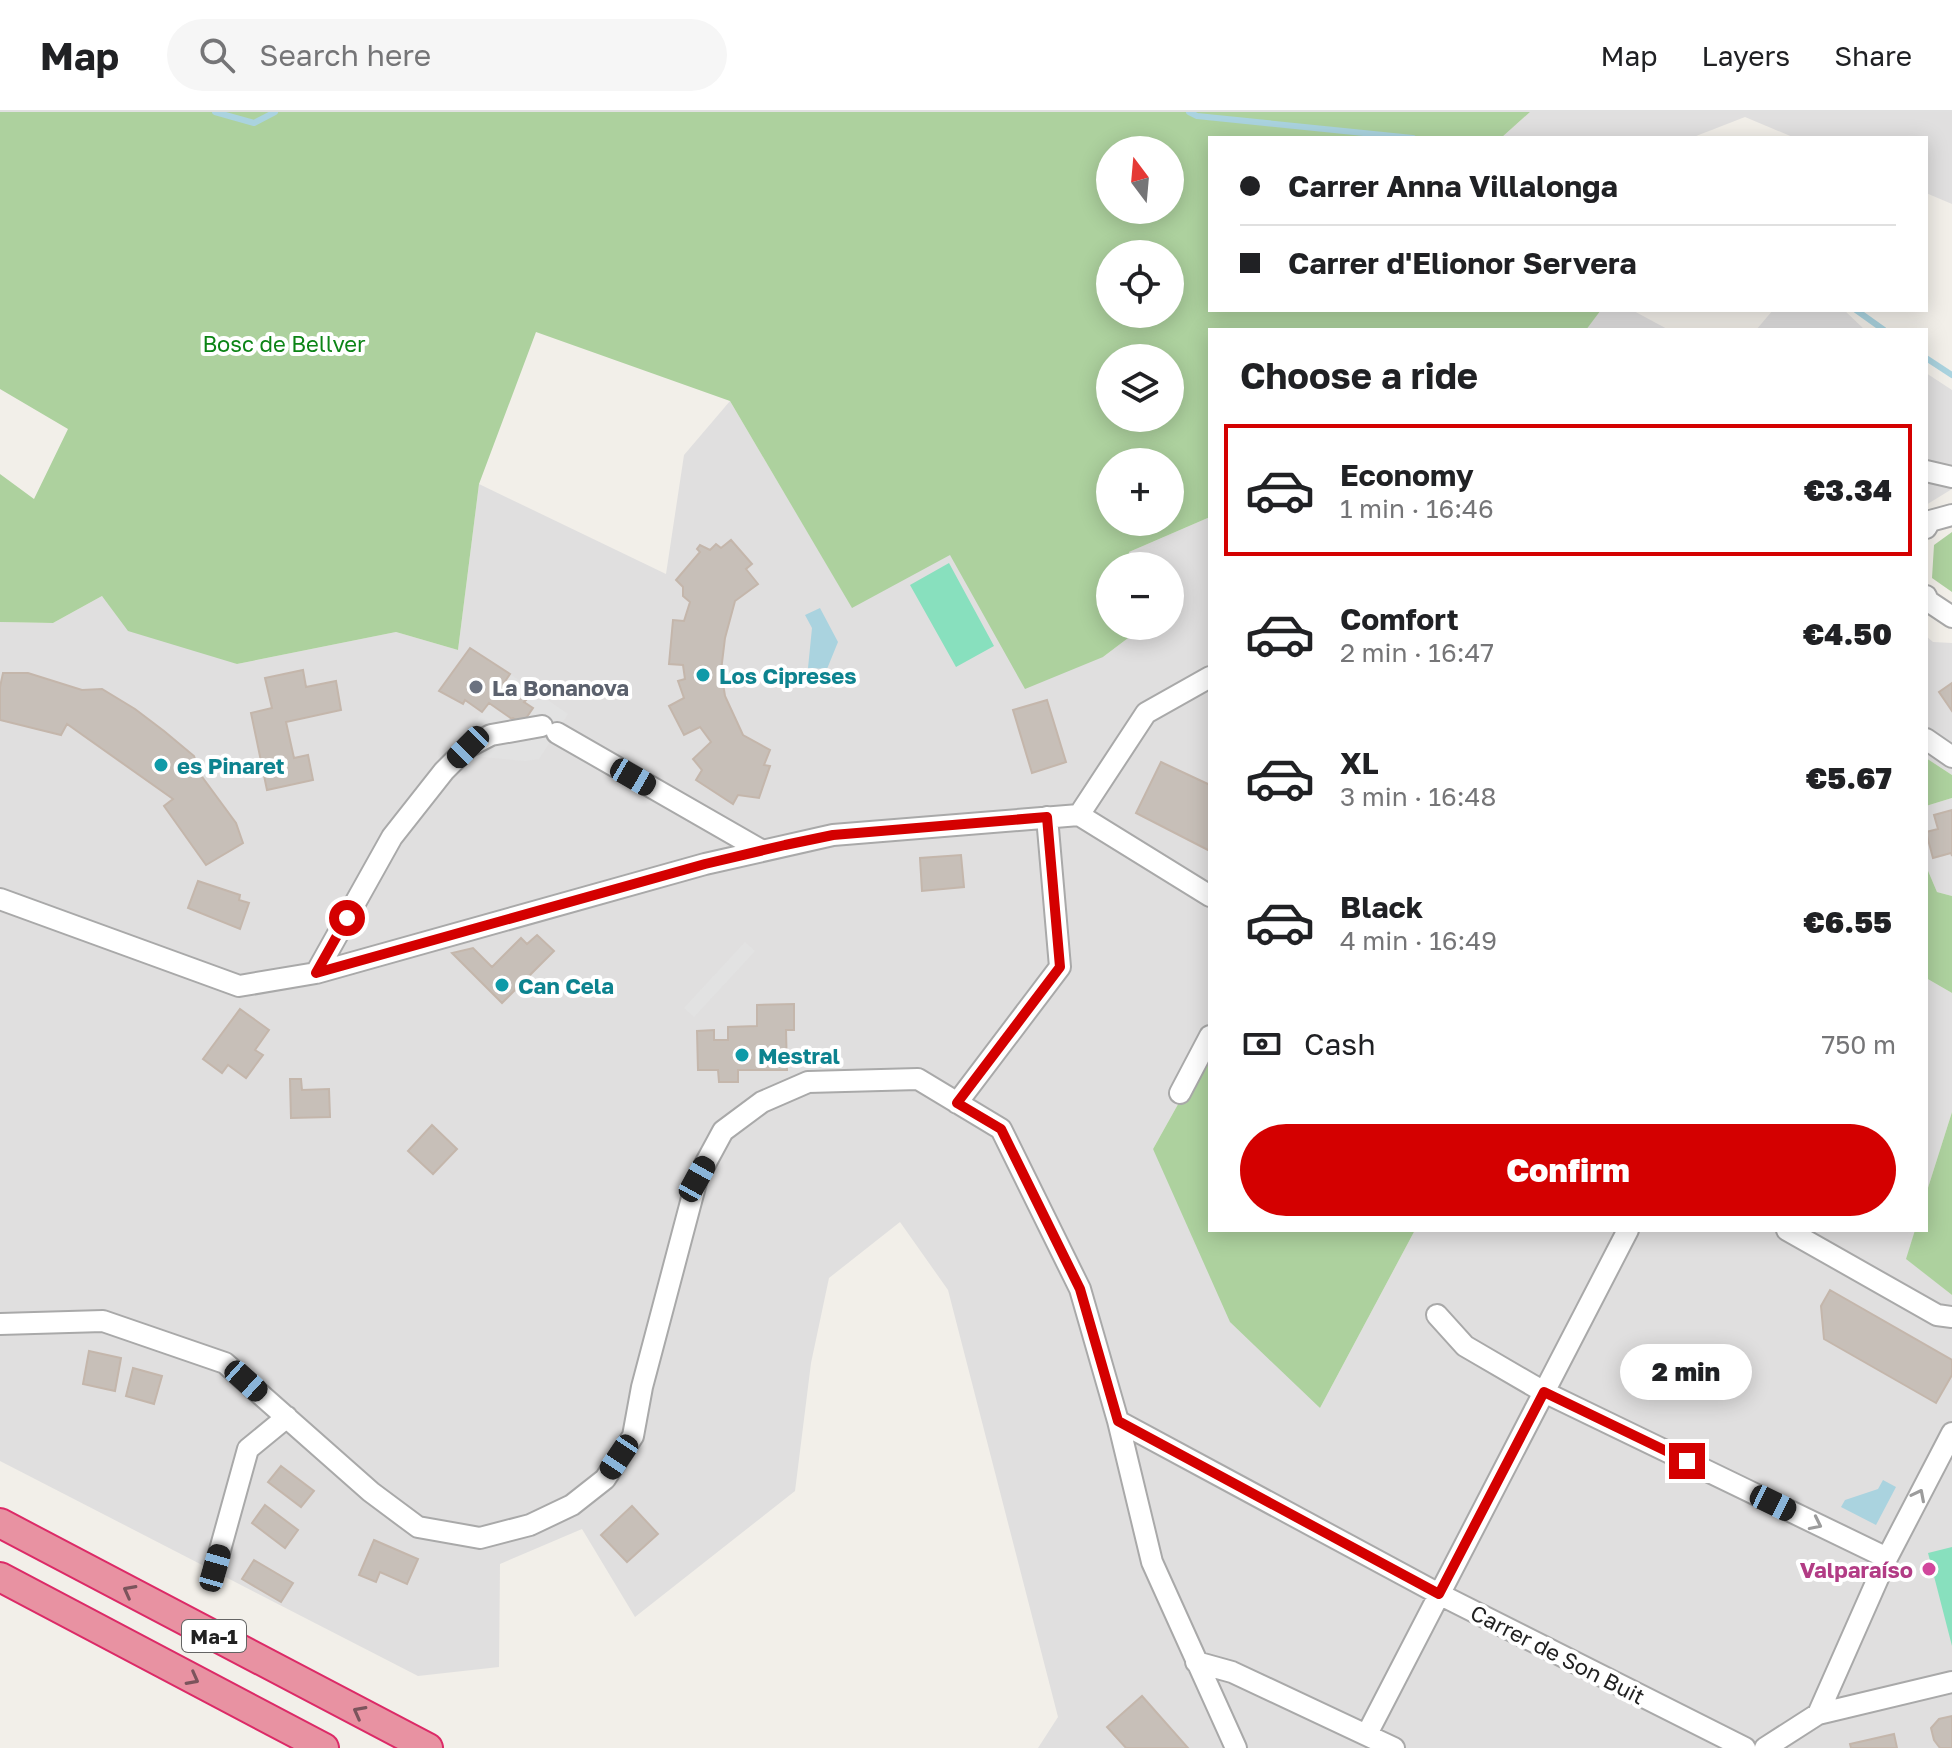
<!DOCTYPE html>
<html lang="en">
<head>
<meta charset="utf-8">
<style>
  body { margin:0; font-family:"Golos Text",sans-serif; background:#f6f6f6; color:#202124; height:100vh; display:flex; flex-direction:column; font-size:30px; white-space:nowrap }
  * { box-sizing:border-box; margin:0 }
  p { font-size:26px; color:#757577 }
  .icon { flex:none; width:44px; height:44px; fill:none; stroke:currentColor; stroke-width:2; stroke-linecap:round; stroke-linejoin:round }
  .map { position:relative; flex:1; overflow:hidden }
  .side { position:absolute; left:1208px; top:216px; width:720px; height:904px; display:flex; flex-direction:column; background:#fff; border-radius:0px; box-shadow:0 4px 20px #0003 }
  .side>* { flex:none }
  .top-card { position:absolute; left:1208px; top:24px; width:720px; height:176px; border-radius:0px; box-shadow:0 4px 20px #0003; display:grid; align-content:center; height:176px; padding:0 32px; background:#fff }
  .needle { width:52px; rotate:344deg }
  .tools { position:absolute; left:1096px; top:24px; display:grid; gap:16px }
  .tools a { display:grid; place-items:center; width:88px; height:88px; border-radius:50%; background:#fff; box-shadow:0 4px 20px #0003; font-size:40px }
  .end { position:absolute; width:36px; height:36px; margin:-18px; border:10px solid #d40000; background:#fff; box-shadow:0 0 0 4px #fff }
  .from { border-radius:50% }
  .bubble { position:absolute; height:56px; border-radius:28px; background:#fff; box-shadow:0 4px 20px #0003; font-size:26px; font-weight:800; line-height:56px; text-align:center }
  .car { position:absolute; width:24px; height:48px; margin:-24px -12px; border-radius:10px; box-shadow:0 0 6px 2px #0007; background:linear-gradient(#222 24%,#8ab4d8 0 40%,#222 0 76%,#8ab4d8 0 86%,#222 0) }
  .top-card b { display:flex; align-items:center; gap:28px; height:76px; font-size:30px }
  .top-card b+b { border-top:2px solid #e0e0e0 }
  .top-card i { width:20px; height:20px; background:#202124 }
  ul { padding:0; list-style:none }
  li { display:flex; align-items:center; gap:24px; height:132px; margin:0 16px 12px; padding:0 16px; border:4px solid transparent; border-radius:0px }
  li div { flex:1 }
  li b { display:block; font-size:30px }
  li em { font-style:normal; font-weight:800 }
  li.selected { border-color:#d40000 }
  li>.icon { width:72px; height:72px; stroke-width:1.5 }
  h2 { padding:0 32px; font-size:36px; line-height:96px }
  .pay { display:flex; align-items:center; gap:20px; height:88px; padding:0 32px; font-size:30px }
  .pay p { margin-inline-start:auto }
  .button { display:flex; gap:16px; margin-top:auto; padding:16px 32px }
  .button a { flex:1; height:92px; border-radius:48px; background:#d40000; color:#fff; font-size:32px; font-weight:800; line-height:92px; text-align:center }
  header { display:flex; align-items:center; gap:48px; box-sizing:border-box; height:112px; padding:0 40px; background:#fff; border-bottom:2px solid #e0e0e0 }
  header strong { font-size:38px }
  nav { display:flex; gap:44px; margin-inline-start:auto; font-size:28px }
  .search { width:560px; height:72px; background:#f6f6f6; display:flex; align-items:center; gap:20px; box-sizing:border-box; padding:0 28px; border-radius:44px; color:#757577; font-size:30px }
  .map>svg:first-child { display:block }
</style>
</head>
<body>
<header>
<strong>Map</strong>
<div class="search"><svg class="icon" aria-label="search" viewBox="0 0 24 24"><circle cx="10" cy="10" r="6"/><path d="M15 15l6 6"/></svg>Search here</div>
<nav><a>Map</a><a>Layers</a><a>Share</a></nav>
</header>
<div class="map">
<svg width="1952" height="1636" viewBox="0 0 1952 1636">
  <rect width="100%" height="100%" fill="#f2efe9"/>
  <path fill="#e0dfdf" d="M1530 0H1952V92L1926 81V26H1795L1745 5 1691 26H1501Z
    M1601 198H1632L1669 218H1586Z
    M1773 198H1844L1865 218H1756Z
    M1926 261 1952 278V377L1926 393Z
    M730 289 852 495 950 442 1103 545 1144 514H1170V454H1134L1129 440 1210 405V935L1153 1037 1320 1296 1415 1118H1915L1907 1147 1952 1183V1636H1038L1058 1605 948 1178 900 1110 829 1166 811 1251 795 1379 635 1505 582 1417 500 1452 499 1555 418 1564 0 1349V510L53 511 102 484 237 552 396 520 458 538 479 372 666 462 684 343Z
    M1926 524 1933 530 1952 531V663L1926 646Z
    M1952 686V784L1937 780 1926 754V694Z
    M1926 866 1952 881V1000L1926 1082Z"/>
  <path fill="#add19e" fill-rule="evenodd" d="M0 0H1530L1501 26H1210V198H1601L1586 218H1210V405L1129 440 1134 454H1110V514H1144L1103 545 1025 577 950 443 852 496 730 289 536 220 479 372 458 538 396 520 237 552 128 519 102 484 53 511 0 510V362L34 387 68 317 0 277ZM1110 38H1170V98H1110ZM1110 142H1170V202H1110ZM1110 246H1170V306H1110ZM1110 350H1170V410H1110Z
    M1952 420V480L1932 466 1934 433Z
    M1926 646 1952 663V686L1926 694Z
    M1926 754 1937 780 1952 784V881L1926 866Z
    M1210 935V1118H1415L1320 1296 1230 1210 1153 1037Z
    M1952 1000V1183L1906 1147 1915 1118H1926V1082Z"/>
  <path fill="#88e0be" d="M949 451 994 534 956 555 910 473Z
    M1952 1435V1534L1928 1441Z"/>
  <path fill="#e2e2e2" d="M510 562 568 602 539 647 525 649 471 644 463 627 489 591 511 607 513 606 522 612 533 597 524 590 526 588 504 571Z
    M745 830 755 839 694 905 684 896Z"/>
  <path fill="#aad3df" d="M820 496 838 530 827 557 808 556 812 516 805 503Z
    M1883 1368 1896 1375 1876 1413 1841 1395 1845 1388 1878 1377Z"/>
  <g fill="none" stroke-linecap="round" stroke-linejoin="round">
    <path stroke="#aad3df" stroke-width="6" d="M215 0 254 11 275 0
      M1189 0 1197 4 1413 26
      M1856 198 1884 218
      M1926 246 1952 263"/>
  </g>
  <path fill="#c7bfb8" stroke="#c4b6ab" stroke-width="2" d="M731 428 752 452 746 457 758 472 735 489 725 526 721 559 725 584 743 623 770 638 764 653 770 654 759 686 738 683 733 692 696 668 702 658 693 647 711 630 700 615 684 623 669 594 684 586 678 569 685 567 683 553 669 552 673 508 684 509 690 490 683 484V475L676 468 700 440 697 437 700 433 710 438 716 432 721 436Z
    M470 536 510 562 504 571 526 588 524 590 533 596 522 612 513 606 512 607 489 591 482 600 465 588 463 592 439 579Z
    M303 558 306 575 336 569 341 598 286 610 294 646 308 643 313 668 267 678 251 601 272 596 265 566Z
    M3 561H28L82 578 102 577 135 597 164 619 194 644 200 662 236 711 243 731 206 753 164 694 173 687 67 612 61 623 0 608V575Z
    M1952 571V599L1939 580Z
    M1047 588 1066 650 1032 661 1013 598Z
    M1161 650 1210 673V739L1136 701Z
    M1952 698V744L1951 741 1933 746 1926 720 1938 717 1934 703Z
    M961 743 964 775 922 779 920 746Z
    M198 769 240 783 239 788 249 791 240 817 188 796Z
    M537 823 554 839 502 891 452 841 473 836 492 855 521 826 527 832Z
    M794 892V918H786L787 958H738V970H719L718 958H698L697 919 714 918V928H728V915L757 914V893Z
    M240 897 269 918 255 938 263 943 246 966 228 953 222 961 203 947Z
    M290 967H301L302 978 329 977 330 1005 291 1006Z
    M432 1013 457 1037 433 1062 408 1039Z
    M1830 1178 1952 1248V1263L1936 1291 1824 1227 1821 1194Z
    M89 1239 121 1246 115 1279 83 1272Z
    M133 1256 162 1264 154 1292 126 1284Z
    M281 1354 314 1379 301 1395 268 1370Z
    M265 1393 298 1418 285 1436 252 1411Z
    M632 1394 658 1422 627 1450 601 1423Z
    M374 1428 418 1447 407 1472 380 1460 376 1470 359 1463Z
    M254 1448 293 1471 281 1490 242 1467Z
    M1142 1584 1188 1636H1126L1107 1615Z
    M1952 1604V1636H1940L1934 1628 1931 1616 1939 1607Z
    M1894 1622 1897 1636H1851L1850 1632Z"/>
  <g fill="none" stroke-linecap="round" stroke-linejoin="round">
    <g stroke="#a9a9a9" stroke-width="24">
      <path id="minor" d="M1926 359 1952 365
        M1926 416 1930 409 1952 403
        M1926 484 1928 489 1952 505
        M557 621 761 738
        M1926 627 1952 645
        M1079 703 1146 601 1210 565
        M0 787 239 874 316 861 705 752 833 723 1079 703 1210 784
        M316 861 392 725 444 659 468 635 491 623 542 614
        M1180 981 1210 924
        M957 991 1060 855 1047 705
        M1787 1118 1937 1203 1952 1205
        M1437 1203 1465 1234 1544 1280 1887 1446
        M0 1212 103 1209 225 1251 371 1380 418 1415 480 1426 530 1413 572 1393 605 1367 633 1324 642 1275 697 1067 723 1019 762 990 808 970 918 967 1001 1017 1080 1177 1118 1309 1152 1450 1236 1636
        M1118 1309 1439 1482 1745 1636
        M215 1456 248 1337 287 1305
        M1196 1550 1232 1560 1394 1636
        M1818 1602 1887 1446 1952 1321
        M1367 1622 1628 1118
        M1765 1636 1818 1602 1952 1570"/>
    </g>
    <g stroke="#dc2a67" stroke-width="32">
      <path id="highway" d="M0 1411 428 1636
        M0 1465 324 1636"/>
    </g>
    <use href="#minor" stroke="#fff" stroke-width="20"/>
    <use href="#highway" stroke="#e892a2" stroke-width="28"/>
  </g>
  <defs><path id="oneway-chevron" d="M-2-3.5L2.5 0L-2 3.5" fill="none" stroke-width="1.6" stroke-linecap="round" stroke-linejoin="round" transform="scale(2)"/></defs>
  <g stroke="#9c9c9c">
    <use href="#oneway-chevron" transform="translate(1919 1383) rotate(-63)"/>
    <use href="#oneway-chevron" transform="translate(1816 1412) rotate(26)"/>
  </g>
  <g stroke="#7b545c">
    <use href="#oneway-chevron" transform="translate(129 1479) rotate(-152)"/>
    <use href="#oneway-chevron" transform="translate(193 1567) rotate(28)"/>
    <use href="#oneway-chevron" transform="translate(359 1600) rotate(-152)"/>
  </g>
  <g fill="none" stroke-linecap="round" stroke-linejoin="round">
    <path stroke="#d40000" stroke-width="10" d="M347 806 316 861 705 752 785 733 833 723 1047 705 1060 855 957 991 1001 1017 1080 1177 1118 1309 1439 1482 1544 1280 1687 1349"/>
  </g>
  <g fill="#0f9aa8" stroke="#fff" stroke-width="3">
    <circle cx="703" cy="563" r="8"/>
    <circle cx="161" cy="653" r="8"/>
    <circle cx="502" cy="873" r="8"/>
    <circle cx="742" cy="943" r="8"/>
  </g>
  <circle fill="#6b7280" stroke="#fff" stroke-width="3" cx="476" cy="575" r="8"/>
  <circle fill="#d1479c" stroke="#fff" stroke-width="3" cx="1929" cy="1457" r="8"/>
  <g text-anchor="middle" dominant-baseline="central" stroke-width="8" stroke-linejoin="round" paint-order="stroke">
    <rect fill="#fff" stroke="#646464" stroke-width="2" x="182" y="1508" width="64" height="32" rx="6"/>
    <g font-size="20" font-weight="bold" fill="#222">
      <text x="214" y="1524">Ma-1</text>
    </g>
    <g font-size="22" fill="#0c8416" stroke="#fff">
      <text x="284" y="231">Bosc de Bellver</text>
    </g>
    <g font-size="22" font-weight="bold" fill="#0d838f" stroke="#fff" text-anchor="start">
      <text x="719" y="563">Los Cipreses</text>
      <text x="177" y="653">es Pinaret</text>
      <text x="518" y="873">Can Cela</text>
      <text x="758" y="943">Mestral</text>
    </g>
    <g font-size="22" font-weight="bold" fill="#5b616d" stroke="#fff" text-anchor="start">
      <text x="492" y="575">La Bonanova</text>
    </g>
    <g font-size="22" font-weight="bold" fill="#b23c85" stroke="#fff" text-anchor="end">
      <text x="1913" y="1457">Valparaíso</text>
    </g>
    <g font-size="22" fill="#222" stroke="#fff">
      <text transform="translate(1558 1542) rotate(27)">Carrer de Son Buit</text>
    </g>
  </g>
</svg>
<div class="tools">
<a><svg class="needle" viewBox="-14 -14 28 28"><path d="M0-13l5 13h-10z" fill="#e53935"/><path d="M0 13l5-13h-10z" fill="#757577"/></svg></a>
<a><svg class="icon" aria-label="locate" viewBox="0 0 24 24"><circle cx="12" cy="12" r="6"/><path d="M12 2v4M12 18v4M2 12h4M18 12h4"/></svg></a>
<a><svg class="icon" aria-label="layers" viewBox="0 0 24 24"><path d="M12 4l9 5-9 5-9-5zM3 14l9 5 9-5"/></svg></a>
<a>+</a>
<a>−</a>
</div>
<i class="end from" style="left:347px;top:806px"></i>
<i class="end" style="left:1687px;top:1349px"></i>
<div class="bubble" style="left:1620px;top:1232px;width:132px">2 min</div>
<i class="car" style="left:468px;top:635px;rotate:225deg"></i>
<i class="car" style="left:633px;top:665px;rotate:120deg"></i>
<i class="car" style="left:697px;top:1067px;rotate:29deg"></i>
<i class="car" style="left:246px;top:1269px;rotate:132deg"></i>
<i class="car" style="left:619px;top:1345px;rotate:214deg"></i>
<i class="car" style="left:1773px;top:1391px;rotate:116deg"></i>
<i class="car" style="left:215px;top:1456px;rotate:16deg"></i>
<div class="top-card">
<b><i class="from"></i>Carrer Anna Villalonga</b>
<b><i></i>Carrer d'Elionor Servera</b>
</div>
<section class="side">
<h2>Choose a ride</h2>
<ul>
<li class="selected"><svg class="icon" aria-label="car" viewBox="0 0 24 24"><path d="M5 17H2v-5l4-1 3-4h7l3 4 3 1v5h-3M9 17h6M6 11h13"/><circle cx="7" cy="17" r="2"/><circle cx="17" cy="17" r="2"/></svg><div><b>Economy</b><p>1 min · 16:46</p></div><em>€3.34</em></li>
<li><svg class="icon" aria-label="car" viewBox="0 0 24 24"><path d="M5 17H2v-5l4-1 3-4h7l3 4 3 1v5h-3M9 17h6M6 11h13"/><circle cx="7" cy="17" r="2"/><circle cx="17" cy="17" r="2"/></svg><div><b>Comfort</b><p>2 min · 16:47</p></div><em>€4.50</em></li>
<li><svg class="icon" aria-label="car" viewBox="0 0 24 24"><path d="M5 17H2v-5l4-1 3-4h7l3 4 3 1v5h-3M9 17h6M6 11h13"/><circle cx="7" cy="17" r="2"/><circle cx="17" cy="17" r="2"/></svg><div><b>XL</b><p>3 min · 16:48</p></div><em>€5.67</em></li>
<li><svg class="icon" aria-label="car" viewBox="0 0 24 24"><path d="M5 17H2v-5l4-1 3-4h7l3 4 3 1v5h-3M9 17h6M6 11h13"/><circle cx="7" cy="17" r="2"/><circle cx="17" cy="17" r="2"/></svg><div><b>Black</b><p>4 min · 16:49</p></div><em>€6.55</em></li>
</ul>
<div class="pay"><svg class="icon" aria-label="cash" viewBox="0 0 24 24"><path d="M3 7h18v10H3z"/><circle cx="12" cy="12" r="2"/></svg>Cash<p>750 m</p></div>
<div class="button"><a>Confirm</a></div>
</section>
</div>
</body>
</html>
